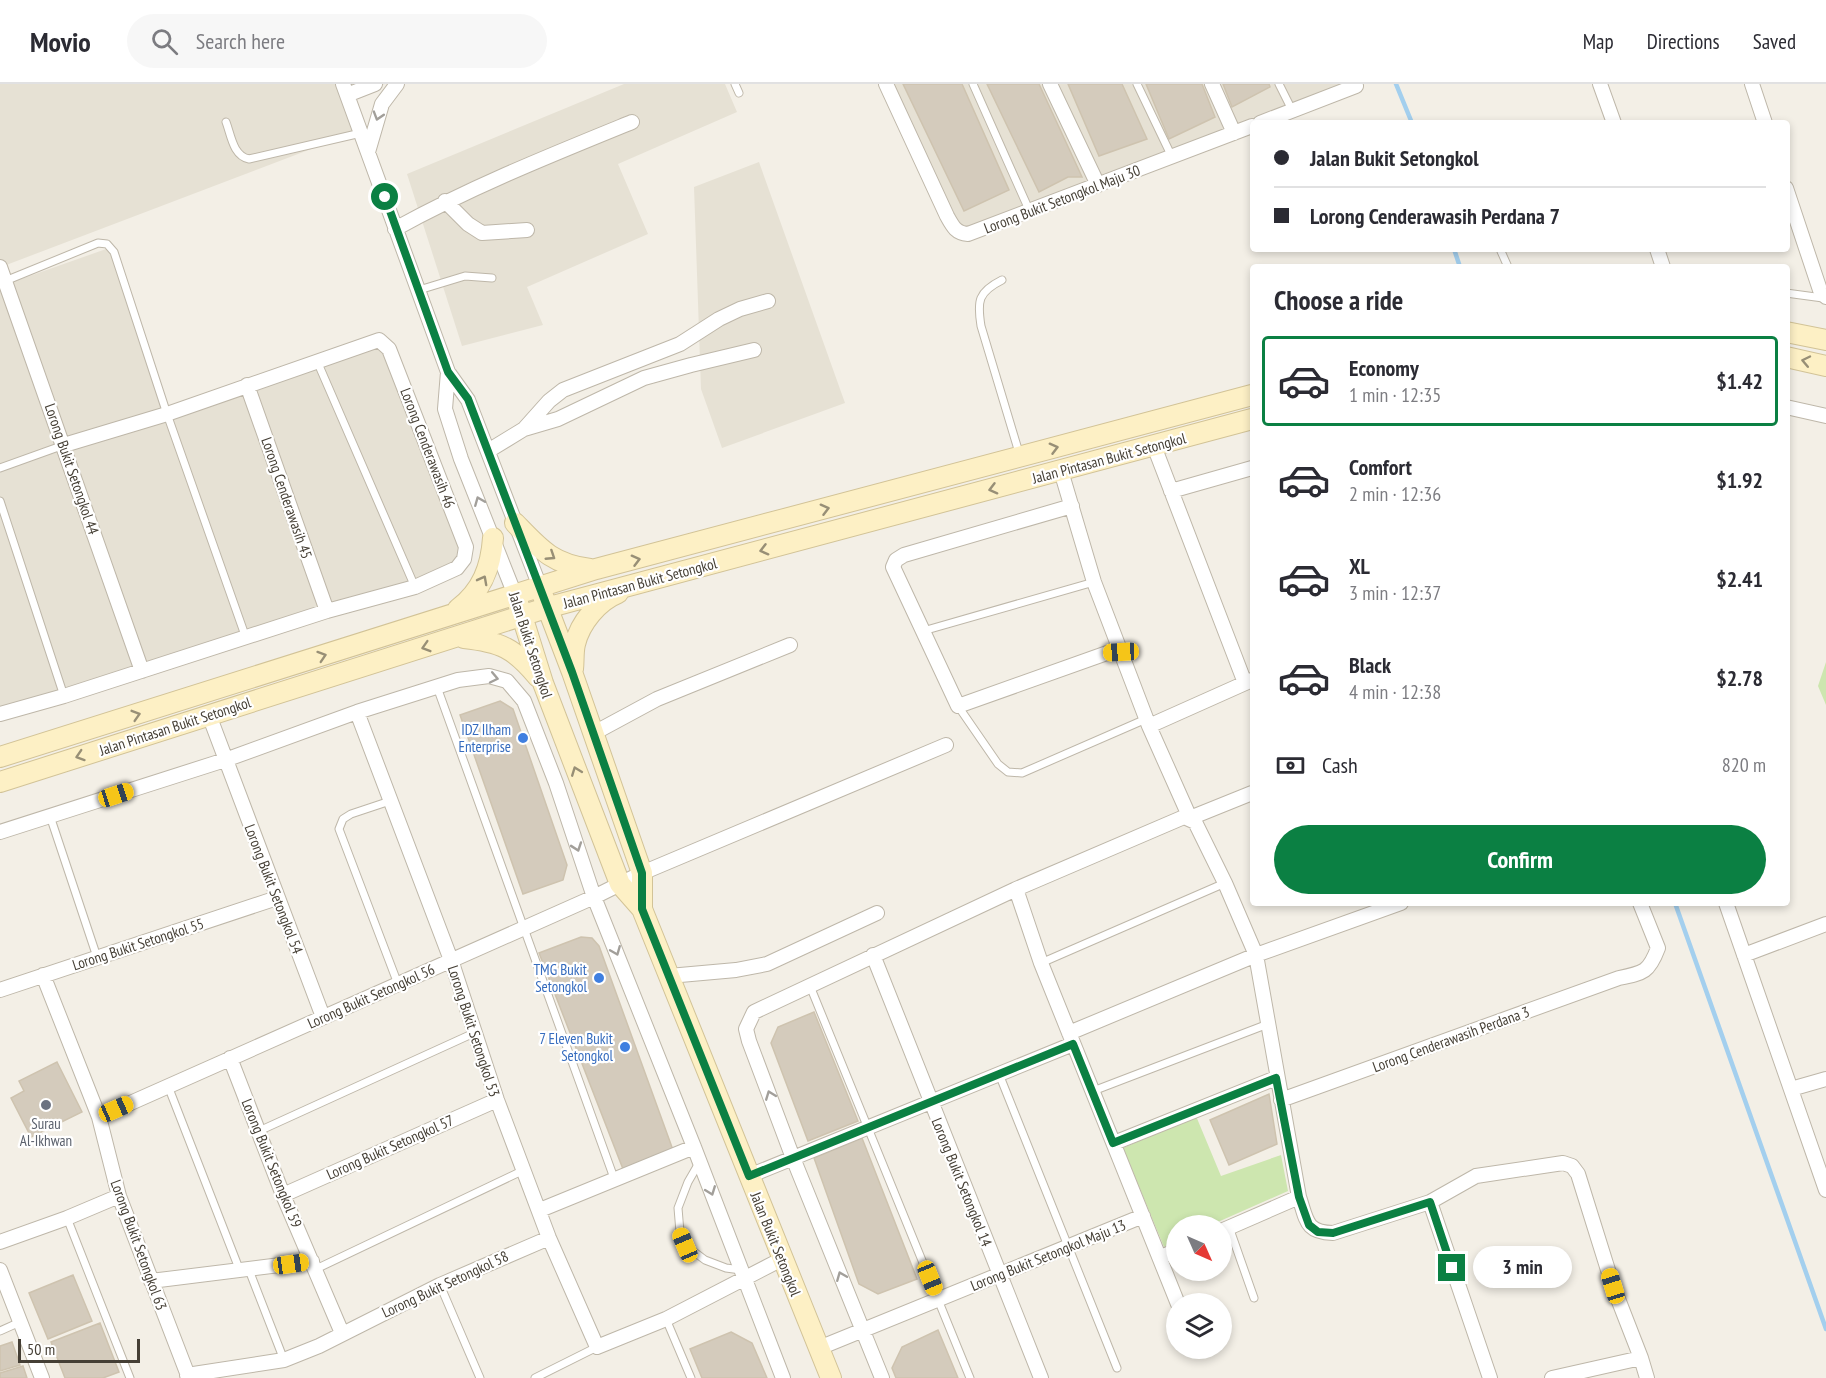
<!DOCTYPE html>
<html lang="en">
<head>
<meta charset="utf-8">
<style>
  body { margin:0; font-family:"PT Sans Narrow",sans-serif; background:#f7f7f7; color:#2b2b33; height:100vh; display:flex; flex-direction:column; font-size:22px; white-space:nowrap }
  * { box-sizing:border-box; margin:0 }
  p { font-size:20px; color:#7c7c81 }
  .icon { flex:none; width:33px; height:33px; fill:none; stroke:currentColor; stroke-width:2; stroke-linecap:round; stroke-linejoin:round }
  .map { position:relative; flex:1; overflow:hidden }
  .panel { position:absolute; left:1250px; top:180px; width:540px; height:642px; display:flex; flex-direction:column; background:#fff; border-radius:6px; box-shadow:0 3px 9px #0003 }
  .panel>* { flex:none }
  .banner { position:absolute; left:1250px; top:36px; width:540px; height:132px; border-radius:6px; box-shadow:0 3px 9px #0003; display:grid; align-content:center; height:132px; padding:0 24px; background:#fff }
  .needle { width:39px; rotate:135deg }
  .tools { position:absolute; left:1166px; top:1131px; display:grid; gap:12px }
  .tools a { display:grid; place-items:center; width:66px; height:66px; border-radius:50%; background:#fff; box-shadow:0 3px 9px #0003; font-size:30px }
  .scale { position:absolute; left:18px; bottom:15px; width:122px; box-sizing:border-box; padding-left:6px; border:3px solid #453f35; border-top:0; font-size:16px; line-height:21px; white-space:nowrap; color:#453f35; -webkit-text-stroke:4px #fff; paint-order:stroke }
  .end { position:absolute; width:27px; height:27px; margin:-14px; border:8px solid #0b8043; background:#fff; box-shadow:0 0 0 3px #fff }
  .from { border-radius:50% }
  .bubble { position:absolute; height:42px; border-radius:21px; background:#fff; box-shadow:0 3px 9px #0003; font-size:20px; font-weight:800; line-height:42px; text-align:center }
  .car { position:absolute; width:18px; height:36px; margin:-18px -9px; border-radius:8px; box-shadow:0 0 4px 2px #0007; background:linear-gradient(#f5c518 24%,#345 0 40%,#f5c518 0 76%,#345 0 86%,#f5c518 0) }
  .banner b { display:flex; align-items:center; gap:21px; height:57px; font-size:22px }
  .banner b+b { border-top:2px solid #e1e1e2 }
  .banner i { width:15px; height:15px; background:#2b2b33 }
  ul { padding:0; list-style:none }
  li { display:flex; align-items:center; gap:18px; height:90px; margin:0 12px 9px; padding:0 12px; border:3px solid transparent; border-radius:6px }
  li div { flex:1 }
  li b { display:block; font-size:22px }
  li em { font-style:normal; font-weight:800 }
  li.selected { border-color:#0b8043 }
  li>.icon { width:54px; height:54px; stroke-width:1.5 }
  h2 { padding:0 24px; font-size:27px; line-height:72px }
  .pay { display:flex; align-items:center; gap:15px; height:66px; padding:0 24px; font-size:22px }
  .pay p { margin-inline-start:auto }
  .primary-button { display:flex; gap:12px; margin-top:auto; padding:12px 24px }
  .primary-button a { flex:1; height:69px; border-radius:36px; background:#0b8043; color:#fff; font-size:24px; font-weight:800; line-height:69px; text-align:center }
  header { display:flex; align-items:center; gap:36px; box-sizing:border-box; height:84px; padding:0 30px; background:#fff; border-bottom:2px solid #e1e1e2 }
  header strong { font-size:28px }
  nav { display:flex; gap:33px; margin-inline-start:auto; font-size:21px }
  .search { width:420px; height:54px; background:#f7f7f7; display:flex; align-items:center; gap:15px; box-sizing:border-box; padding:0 21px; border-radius:33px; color:#7c7c81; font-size:22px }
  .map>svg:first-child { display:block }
</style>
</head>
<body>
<header>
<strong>Movio</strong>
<div class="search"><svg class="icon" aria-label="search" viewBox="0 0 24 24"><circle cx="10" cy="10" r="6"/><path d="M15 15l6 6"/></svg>Search here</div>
<nav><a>Map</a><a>Directions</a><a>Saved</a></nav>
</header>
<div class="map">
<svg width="1826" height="1294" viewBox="0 0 1826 1294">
  <rect width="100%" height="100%" fill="#f3efe6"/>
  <path fill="#e6e1d4" d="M0 0H385L349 15 361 46 1 183 7 200 109 164 169 333 389 255 467 467 465 479 0 634Z
    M624 0H725L737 28 618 80 648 150 527 203 543 241 462 262 407 90Z
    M889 0H1350L980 145 956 143Z
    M759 78 845 319 722 364 701 305 694 103Z"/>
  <path fill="#cde6af" d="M1826 578V621L1818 602Z
    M1196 1032 1221 1092 1281 1071 1288 1107 1211 1141 1176 1142V1157L1164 1163 1123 1064Z"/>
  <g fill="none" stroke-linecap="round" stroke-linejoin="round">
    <path stroke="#a3cfee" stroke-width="4.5" d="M1396 0 1412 39
      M1454 165 1460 183
      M1675 819 1826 1245"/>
  </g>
  <path fill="#d4cbbc" stroke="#cec3af" stroke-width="1.5" d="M903 0H962L1009 106 964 127Z
    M987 0H1039L1082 93H1068L1039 108Z
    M1068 0H1122L1147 55 1099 72Z
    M1146 0H1202L1215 33 1169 55Z
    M1223 0H1269L1270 3 1232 23Z
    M500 617 513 625 567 781 563 796 523 810 460 631Z
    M581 853 592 854 599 862 673 1066 623 1085 539 869Z
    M814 928 858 1037 808 1057 771 959 778 943Z
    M57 978 82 1028 31 1053 11 1014 24 1007 19 997Z
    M1269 1010 1277 1060 1229 1081 1210 1036Z
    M862 1054 917 1195 878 1210 859 1200 814 1074Z
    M73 1191 92 1237 48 1255 29 1209Z
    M100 1239 119 1288 103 1294H65L51 1258Z
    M938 1246 958 1294H896L892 1284 902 1263Z
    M731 1248 752 1259 767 1294H702L690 1265Z
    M12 1258 20 1281 0 1287V1262Z
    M23 1282 27 1294H0V1289Z"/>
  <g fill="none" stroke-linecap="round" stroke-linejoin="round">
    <g stroke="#beb7a9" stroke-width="9">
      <path id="lane" d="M735 0 739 9
        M973 0 1030 128
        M1137 0 1172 73
        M1279 0 1292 26
        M226 38C231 51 233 72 249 75L361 49
        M1500 165 1508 183
        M1002 196C978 208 977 217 981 242L1020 372
        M5 197 98 159 107 160 114 168 167 330 246 554
        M419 206 465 192 492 194
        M1786 209 1823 214
        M317 277 415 503
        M0 384 64 361
        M0 417 64 612
        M923 547 1094 498
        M437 603 614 1094
        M958 622 998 680 1008 688 1022 689 1146 635
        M390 717 351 730 343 735 339 745 398 900
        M50 732 97 873
        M1041 879 1225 799
        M810 902 970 1294
        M999 990 1117 1284
        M168 1002 240 1187
        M1093 1007 1268 940
        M259 1047 474 949
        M699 1079 688 1098 678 1124 680 1148 685 1161 705 1176 726 1184 741 1186
        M67 1134 130 1294
        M1229 1143 1254 1214
        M316 1185 524 1086
        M249 1186 284 1276
        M440 1201 480 1294
        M666 1235 691 1294
        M0 1247 20 1238
        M535 1294 597 1263"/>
    </g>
    <g stroke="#beb7a9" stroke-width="16">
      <path id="street" d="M343 0 448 288 468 316 540 503
        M886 0 947 132C953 143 956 149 968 150L1252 42
        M1050 0 1098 101
        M1212 0 1234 49
        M1600 0 1614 39
        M1752 0 1765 39
        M347 11 375 0
        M1260 39 1356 2
        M368 68 382 20 397 0
        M1786 104 1820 206 1826 213
        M445 117 468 140 482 149 527 146
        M395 145C471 103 551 71 632 38
        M1657 165 1663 183
        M0 183 142 587
        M448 288 445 325 461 375 515 511
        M247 301 327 527
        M1786 323 1826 332
        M524 345 558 335 644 294 691 281 754 266
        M1154 362 1245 599
        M488 367 524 345 549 317 563 306 680 260 719 235 740 225 768 217
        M1061 387 1094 498 1149 642 1190 734
        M1171 407 1252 384
        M1072 422 904 471 896 476 893 483 958 622 1107 569 1121 568
        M357 628 451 876 497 1016 549 1154 597 1263 666 1235 782 1175
        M0 630 64 612 327 527 415 503 457 484 464 475 466 463 389 265 379 256 167 330 64 361
        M209 631 323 933
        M1149 642 1252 596
        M594 649 657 615 790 561
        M1190 734 1252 709
        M0 748 225 676 357 628 458 596 489 592 507 597 524 617 556 699 594 813 694 1063 783 1294
        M1016 805 1041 879 1178 1220
        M1726 819 1826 1106
        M873 871 1041 1294
        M1744 871 1826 840
        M43 891 99 1033 119 1112 189 1294
        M669 892 736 886 767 880 877 829
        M0 906 277 814
        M1069 949 1256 871 1401 819
        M230 974 283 1111 342 1249
        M1791 1005 1826 995
        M1281 1016 1619 894C1644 889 1649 888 1658 864L1640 819
        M99 1033 594 813 642 789 946 661
        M1114 1059 1276 994
        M749 1092 1073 960
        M283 1111 497 1016
        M1430 1118 1490 1294
        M540 1126 694 1063
        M1221 1147 1299 1113
        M0 1158 67 1134 119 1112
        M1160 1174 1176 1166
        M0 1186 42 1294
        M151 1197 312 1177
        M819 1264 1143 1132
        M187 1291 284 1276 319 1262 440 1201 549 1154
        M882 1294 793 1074 749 957 746 945 754 928 1016 805 1184 733 1195 738 1225 799 1256 871 1299 1113C1307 1136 1305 1148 1333 1149L1430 1118 1476 1092 1563 1079 1572 1082 1578 1090 1613 1202 1641 1274
        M1552 1294 1641 1274 1647 1294"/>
    </g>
    <g stroke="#d2c397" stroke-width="22">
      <path id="secondary" d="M1786 248 1826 256
        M1786 273 1826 282
        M515 439C540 465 552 480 590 485
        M543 512 572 588 642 789V825
        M518 519 543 599 620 800 642 825 831 1294
        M458 525C482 507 491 483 493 454
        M464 554C501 558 514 564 538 593
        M573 585C574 577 573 568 575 560 580 539 598 517 618 509
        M0 673 596 485 1252 311
        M0 698 546 524 1252 335"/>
    </g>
    <use href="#lane" stroke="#fff" stroke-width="7"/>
    <use href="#street" stroke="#fff" stroke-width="14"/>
    <use href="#secondary" stroke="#fdf0c5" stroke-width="20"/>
  </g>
  <defs><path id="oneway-chevron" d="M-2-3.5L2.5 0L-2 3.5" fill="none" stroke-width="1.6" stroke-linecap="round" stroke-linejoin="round" transform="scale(1.5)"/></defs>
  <g stroke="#a29f9a">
    <use href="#oneway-chevron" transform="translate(378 32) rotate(107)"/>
    <use href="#oneway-chevron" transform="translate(479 417) rotate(-112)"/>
    <use href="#oneway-chevron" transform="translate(494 594) rotate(12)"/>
    <use href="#oneway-chevron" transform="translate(577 763) rotate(71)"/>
    <use href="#oneway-chevron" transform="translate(616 867) rotate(68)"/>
    <use href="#oneway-chevron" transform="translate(770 1011) rotate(-111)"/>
    <use href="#oneway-chevron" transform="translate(711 1107) rotate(69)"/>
    <use href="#oneway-chevron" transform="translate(841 1192) rotate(-112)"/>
  </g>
  <g stroke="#988f76">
    <use href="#oneway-chevron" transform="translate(1806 277) rotate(-168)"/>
    <use href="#oneway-chevron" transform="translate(1054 364) rotate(-15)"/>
    <use href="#oneway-chevron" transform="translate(993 405) rotate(165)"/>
    <use href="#oneway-chevron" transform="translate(825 425) rotate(-15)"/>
    <use href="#oneway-chevron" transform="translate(764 466) rotate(165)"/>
    <use href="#oneway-chevron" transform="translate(551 472) rotate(33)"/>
    <use href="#oneway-chevron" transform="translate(636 476) rotate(-15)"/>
    <use href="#oneway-chevron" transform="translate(483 496) rotate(-62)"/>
    <use href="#oneway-chevron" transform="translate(426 563) rotate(163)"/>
    <use href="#oneway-chevron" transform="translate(322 572) rotate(-18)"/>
    <use href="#oneway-chevron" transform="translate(136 631) rotate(-17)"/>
    <use href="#oneway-chevron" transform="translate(80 672) rotate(162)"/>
    <use href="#oneway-chevron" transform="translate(576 687) rotate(-111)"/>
  </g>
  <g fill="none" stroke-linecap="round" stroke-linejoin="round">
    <path stroke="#0b8043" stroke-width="8" d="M385 113 448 288 468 315 572 588 642 789V825L749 1092 1073 960 1113 1059 1276 994 1299 1113 1309 1141 1318 1148 1333 1149 1430 1118 1452 1184"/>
  </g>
  <g fill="#3f7fe0" stroke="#fff" stroke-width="2">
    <circle cx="523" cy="654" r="6"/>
    <circle cx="599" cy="894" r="6"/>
    <circle cx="625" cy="963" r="6"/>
  </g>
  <circle fill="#6b7280" stroke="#fff" stroke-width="2" cx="46" cy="1021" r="6"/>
  <g text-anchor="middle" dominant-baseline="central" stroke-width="4.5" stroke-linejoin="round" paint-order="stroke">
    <g font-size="15" fill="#453f35" stroke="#fff">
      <text transform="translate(1062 115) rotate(-21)">Lorong Bukit Setongkol Maju 30</text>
      <text transform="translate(428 364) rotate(69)">Lorong Cenderawasih 46</text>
      <text transform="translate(1109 374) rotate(-15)">Jalan Pintasan Bukit Setongkol</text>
      <text transform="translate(72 385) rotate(71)">Lorong Bukit Setongkol 44</text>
      <text transform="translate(287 414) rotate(71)">Lorong Cenderawasih 45</text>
      <text transform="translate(640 499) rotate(-15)">Jalan Pintasan Bukit Setongkol</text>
      <text transform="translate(531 561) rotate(72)">Jalan Bukit Setongkol</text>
      <text transform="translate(175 642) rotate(-18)">Jalan Pintasan Bukit Setongkol</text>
      <text transform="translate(274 805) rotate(69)">Lorong Bukit Setongkol 54</text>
      <text transform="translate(138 860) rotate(-18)">Lorong Bukit Setongkol 55</text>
      <text transform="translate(371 912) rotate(-24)">Lorong Bukit Setongkol 56</text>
      <text transform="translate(474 947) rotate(72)">Lorong Bukit Setongkol 53</text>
      <text transform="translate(1451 955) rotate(-20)">Lorong Cenderawasih Perdana 3</text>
      <text transform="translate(390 1063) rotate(-24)">Lorong Bukit Setongkol 57</text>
      <text transform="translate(272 1079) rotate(68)">Lorong Bukit Setongkol 59</text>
      <text transform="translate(962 1098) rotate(68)">Lorong Bukit Setongkol 14</text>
      <text transform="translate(776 1160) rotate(68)">Jalan Bukit Setongkol</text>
      <text transform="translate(139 1161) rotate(70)">Lorong Bukit Setongkol 63</text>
      <text transform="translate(1048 1171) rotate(-22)">Lorong Bukit Setongkol Maju 13</text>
      <text transform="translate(445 1200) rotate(-25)">Lorong Bukit Setongkol 58</text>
    </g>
    <g font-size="15" fill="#366cbe" stroke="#fff" text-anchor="end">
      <text x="511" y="645">IDZ Ilham<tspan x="511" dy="17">Enterprise</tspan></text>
      <text x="587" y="885">TMG Bukit<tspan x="587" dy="17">Setongkol</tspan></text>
      <text x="613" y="954">7 Eleven Bukit<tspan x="613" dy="17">Setongkol</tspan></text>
    </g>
    <g font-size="15" fill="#5b616d" stroke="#fff">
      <text x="46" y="1039">Surau<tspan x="46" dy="17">Al-Ikhwan</tspan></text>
    </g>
  </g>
</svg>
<div class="tools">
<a><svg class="needle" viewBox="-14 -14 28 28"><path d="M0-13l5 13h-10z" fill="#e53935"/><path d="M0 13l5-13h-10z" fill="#7c7c81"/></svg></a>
<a><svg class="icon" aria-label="layers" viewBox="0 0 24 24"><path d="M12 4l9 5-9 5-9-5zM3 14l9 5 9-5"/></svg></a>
</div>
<div class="scale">50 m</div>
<i class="end from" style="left:385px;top:113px"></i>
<i class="end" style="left:1452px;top:1184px"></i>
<div class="bubble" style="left:1473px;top:1162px;width:99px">3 min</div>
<i class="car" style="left:1121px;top:568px;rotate:267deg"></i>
<i class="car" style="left:116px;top:711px;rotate:72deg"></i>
<i class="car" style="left:116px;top:1025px;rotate:66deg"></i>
<i class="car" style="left:685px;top:1161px;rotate:337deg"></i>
<i class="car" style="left:291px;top:1180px;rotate:82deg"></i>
<i class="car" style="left:930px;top:1194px;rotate:158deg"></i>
<i class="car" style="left:1613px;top:1202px;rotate:343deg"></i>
<div class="banner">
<b><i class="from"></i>Jalan Bukit Setongkol</b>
<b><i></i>Lorong Cenderawasih Perdana 7</b>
</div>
<section class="panel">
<h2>Choose a ride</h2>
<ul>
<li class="selected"><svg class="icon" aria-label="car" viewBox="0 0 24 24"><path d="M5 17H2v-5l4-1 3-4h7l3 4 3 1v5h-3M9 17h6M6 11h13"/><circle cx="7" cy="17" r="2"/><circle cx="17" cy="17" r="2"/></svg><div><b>Economy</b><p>1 min · 12:35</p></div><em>$1.42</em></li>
<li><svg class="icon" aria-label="car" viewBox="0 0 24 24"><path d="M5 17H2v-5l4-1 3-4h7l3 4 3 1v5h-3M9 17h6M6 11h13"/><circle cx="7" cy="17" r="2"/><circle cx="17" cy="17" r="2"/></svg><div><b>Comfort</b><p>2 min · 12:36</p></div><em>$1.92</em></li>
<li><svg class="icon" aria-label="car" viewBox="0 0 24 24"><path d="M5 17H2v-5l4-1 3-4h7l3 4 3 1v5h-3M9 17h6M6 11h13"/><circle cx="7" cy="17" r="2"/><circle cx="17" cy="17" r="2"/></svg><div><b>XL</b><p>3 min · 12:37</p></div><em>$2.41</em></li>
<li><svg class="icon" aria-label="car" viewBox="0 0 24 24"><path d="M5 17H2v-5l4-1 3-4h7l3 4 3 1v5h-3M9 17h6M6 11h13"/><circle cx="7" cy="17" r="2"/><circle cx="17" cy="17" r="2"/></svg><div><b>Black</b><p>4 min · 12:38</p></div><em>$2.78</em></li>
</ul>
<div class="pay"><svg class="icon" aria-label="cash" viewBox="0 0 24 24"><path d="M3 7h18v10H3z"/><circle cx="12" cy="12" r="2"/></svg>Cash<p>820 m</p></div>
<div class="primary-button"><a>Confirm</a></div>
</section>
</div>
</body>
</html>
